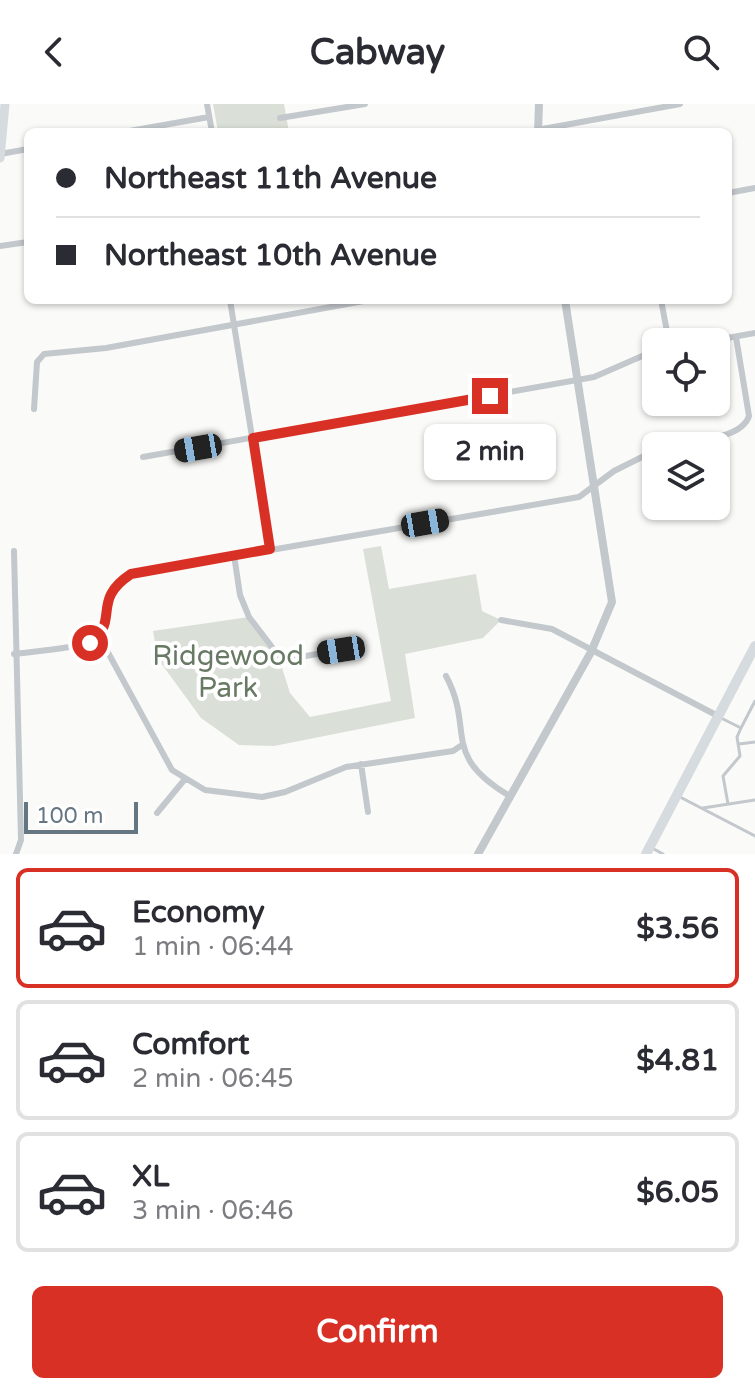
<!DOCTYPE html>
<html lang="en">
<head>
<meta charset="utf-8">
<style>
  body { margin:0; font-family:"Varela Round",sans-serif; background:#f2f2f3; color:#2b2b33; height:100vh; display:flex; flex-direction:column; font-size:30px; white-space:nowrap }
  * { box-sizing:border-box; margin:0 }
  p { font-size:26px; color:#7c7c81 }
  .icon { flex:none; width:44px; height:44px; fill:none; stroke:currentColor; stroke-width:2; stroke-linecap:round; stroke-linejoin:round }
  .map { position:relative; height:750px; overflow:hidden }
  .details { display:flex; flex-direction:column; background:#fff; flex:1 }
  .details>* { flex:none }
  .guide { position:absolute; left:24px; top:24px; width:708px; height:176px; border-radius:12px; box-shadow:0 2px 6px #0004; display:grid; align-content:center; height:176px; padding:0 32px; background:#fff }
  .fabs { position:absolute; left:642px; top:224px; display:grid; gap:16px }
  .fabs a { display:grid; place-items:center; width:88px; height:88px; border-radius:12px; background:#fff; box-shadow:0 2px 6px #0004; font-size:40px }
  .scale { position:absolute; left:24px; bottom:20px; width:114px; box-sizing:border-box; padding-left:8px; border:4px solid #657683; border-top:0; font-size:22px; line-height:28px; white-space:nowrap; color:#657683; -webkit-text-stroke:6px #fff; paint-order:stroke }
  .end { position:absolute; width:36px; height:36px; margin:-18px; border:10px solid #d93025; background:#fff; box-shadow:0 0 0 4px #fff }
  .from { border-radius:50% }
  .bubble { position:absolute; height:56px; border-radius:12px; background:#fff; box-shadow:0 2px 6px #0004; font-size:26px; font-weight:700; line-height:56px; text-align:center }
  .car { position:absolute; width:24px; height:48px; margin:-24px -12px; border-radius:10px; box-shadow:0 0 6px 2px #0007; background:linear-gradient(#222 24%,#8ab4d8 0 40%,#222 0 76%,#8ab4d8 0 86%,#222 0) }
  .guide b { display:flex; align-items:center; gap:28px; height:76px; font-size:30px }
  .guide b+b { border-top:2px solid #e1e1e2 }
  .guide i { width:20px; height:20px; background:#2b2b33 }
  ul { padding:14px 0 0; list-style:none }
  li { display:flex; align-items:center; gap:24px; height:120px; margin:0 16px 12px; padding:0 16px; border:4px solid #e1e1e2; border-radius:12px }
  li div { flex:1 }
  li b { display:block; font-size:30px }
  li em { font-style:normal; font-weight:700 }
  li.current { border-color:#d93025 }
  li>.icon { width:72px; height:72px; stroke-width:1.5 }
  .action { display:flex; gap:16px; margin-top:auto; padding:16px 32px }
  .action a { flex:1; height:92px; border-radius:12px; background:#d93025; color:#fff; font-size:32px; font-weight:700; line-height:92px; text-align:center }
  header { display:flex; justify-content:space-between; align-items:center; height:104px; padding:0 32px; background:#fff; font-size:36px; font-weight:700 }
  .map>svg:first-child { display:block }
</style>
</head>
<body>
<header><svg class="icon" aria-label="back" viewBox="0 0 24 24"><path d="M15 5l-7 7 7 7"/></svg>Cabway<svg class="icon" aria-label="search" viewBox="0 0 24 24"><circle cx="10" cy="10" r="6"/><path d="M15 15l6 6"/></svg></header>
<div class="map">
<svg width="755" height="750" viewBox="0 0 755 750">
  <rect width="100%" height="100%" fill="#fafaf8"/>
  <path fill="#dadfd7" d="M213 0H284L289 28H218Z
    M381 442 389 485 476 470 482 507 501 516 483 534 405 550 415 614 274 642 239 641 201 614 158 555 153 527 249 513 278 551 290 589 310 613 391 597 363 445Z"/>
  <g fill="none" stroke-linecap="round" stroke-linejoin="round">
    <path stroke="#c3c8cc" stroke-width="3" d="M721 614 741 624 755 597
      M739 640 755 638
      M680 693 755 732
      M728 700 723 672 740 652 737 633 741 624
      M703 704 755 696
      M652 744 663 750"/>
    <path stroke="#c3c8cc" stroke-width="6" d="M207 0 212 28
      M280 14 365 0
      M537 26 680 0
      M124 28 209 13
      M0 50 28 45
      M728 89 755 84
      M0 142 28 138
      M230 196 270 445
      M661 196 669 238
      M705 238 755 229
      M34 305 37 258 44 250 106 244 369 196
      M665 342C688 336 741 337 749 312L736 233
      M143 353 594 273 656 246
      M14 447 21 736 16 750
      M234 451 240 491 249 513 278 551 288 555 341 546
      M501 516 552 525 718 612
      M99 532 172 666 205 686 262 693 285 688 346 663 453 647 462 641
      M14 550C33 547 86 545 99 532 118 513 93 495 131 470L579 393 614 367 656 346
      M446 572C475 626 440 650 508 691
      M361 660 368 708
      M157 709 185 675"/>
    <path stroke="#c3c8cc" stroke-width="8" d="M538 28 539 0
      M478 750 591 548 612 498 565 196"/>
    <path stroke="#d6dbdf" stroke-width="9" d="M0 54 5 0"/>
    <path stroke="#d6dbdf" stroke-width="10" d="M646 750 755 542"/>
  </g>
  <g fill="none" stroke-linecap="round" stroke-linejoin="round">
    <path stroke="#d93025" stroke-width="10" d="M90 539C121 516 90 497 131 470L270 445 253 334 490 292"/>
  </g>
  <g text-anchor="middle" dominant-baseline="central" stroke-width="8" stroke-linejoin="round" paint-order="stroke">
    <g font-size="28" fill="#687a64" stroke="#fff">
      <text x="228" y="552">Ridgewood<tspan x="228" dy="32">Park</tspan></text>
    </g>
  </g>
</svg>
<div class="fabs">
<a><svg class="icon" aria-label="locate" viewBox="0 0 24 24"><circle cx="12" cy="12" r="6"/><path d="M12 2v4M12 18v4M2 12h4M18 12h4"/></svg></a>
<a><svg class="icon" aria-label="layers" viewBox="0 0 24 24"><path d="M12 4l9 5-9 5-9-5zM3 14l9 5 9-5"/></svg></a>
</div>
<div class="scale">100 m</div>
<i class="end from" style="left:90px;top:539px"></i>
<i class="end" style="left:490px;top:292px"></i>
<div class="bubble" style="left:424px;top:320px;width:132px">2 min</div>
<i class="car" style="left:198px;top:344px;rotate:260deg"></i>
<i class="car" style="left:425px;top:419px;rotate:80deg"></i>
<i class="car" style="left:341px;top:546px;rotate:261deg"></i>
<div class="guide">
<b><i class="from"></i>Northeast 11th Avenue</b>
<b><i></i>Northeast 10th Avenue</b>
</div>
</div>
<section class="details">
<ul>
<li class="current"><svg class="icon" aria-label="car" viewBox="0 0 24 24"><path d="M5 17H2v-5l4-1 3-4h7l3 4 3 1v5h-3M9 17h6M6 11h13"/><circle cx="7" cy="17" r="2"/><circle cx="17" cy="17" r="2"/></svg><div><b>Economy</b><p>1 min · 06:44</p></div><em>$3.56</em></li>
<li><svg class="icon" aria-label="car" viewBox="0 0 24 24"><path d="M5 17H2v-5l4-1 3-4h7l3 4 3 1v5h-3M9 17h6M6 11h13"/><circle cx="7" cy="17" r="2"/><circle cx="17" cy="17" r="2"/></svg><div><b>Comfort</b><p>2 min · 06:45</p></div><em>$4.81</em></li>
<li><svg class="icon" aria-label="car" viewBox="0 0 24 24"><path d="M5 17H2v-5l4-1 3-4h7l3 4 3 1v5h-3M9 17h6M6 11h13"/><circle cx="7" cy="17" r="2"/><circle cx="17" cy="17" r="2"/></svg><div><b>XL</b><p>3 min · 06:46</p></div><em>$6.05</em></li>
</ul>
<div class="action"><a>Confirm</a></div>
</section>
</body>
</html>
